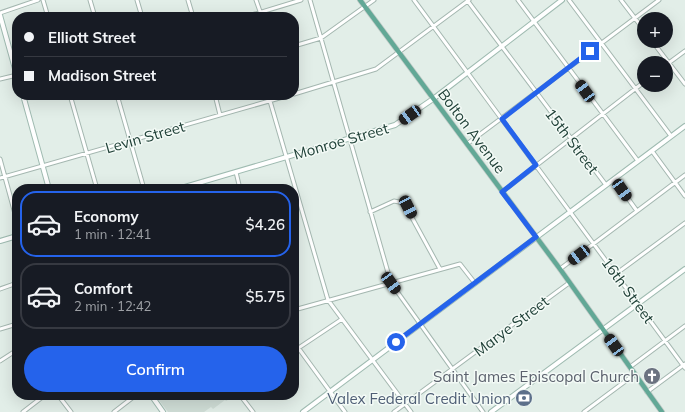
<!DOCTYPE html>
<html lang="en">
<head>
<meta charset="utf-8">
<style>
  body { margin:0; font-family:Mulish,sans-serif; background:#20242c; color:#f1f3f6; height:100vh; display:flex; flex-direction:column; font-size:15px; white-space:nowrap }
  * { box-sizing:border-box; margin:0 }
  p { font-size:13px; color:#9ea1a6 }
  .icon { flex:none; width:22px; height:22px; fill:none; stroke:currentColor; stroke-width:2; stroke-linecap:round; stroke-linejoin:round }
  .map { position:relative; flex:1; overflow:hidden }
  .details { position:absolute; left:12px; top:184px; width:287px; height:216px; display:flex; flex-direction:column; background:#171b24; border-radius:16px; box-shadow:0 4px 16px #0002 }
  .details>* { flex:none }
  .top-card { position:absolute; left:12px; top:12px; width:287px; height:88px; border-radius:16px; box-shadow:0 4px 16px #0002; display:grid; align-content:center; height:88px; padding:0 12px; background:#171b24 }
  .tools { position:absolute; left:637px; top:12px; display:grid; gap:8px }
  .tools a { display:grid; place-items:center; width:36px; height:36px; border-radius:50%; background:#171b24; box-shadow:0 4px 16px #0002; font-size:20px }
  .end { position:absolute; width:18px; height:18px; margin:-9px; border:5px solid #2563eb; background:#fff; box-shadow:0 0 0 2px #fff }
  .from { border-radius:50% }
  .car { position:absolute; width:12px; height:24px; margin:-12px -6px; border-radius:5px; box-shadow:0 0 3px 1px #0007; background:linear-gradient(#222 24%,#8ab4d8 0 40%,#222 0 76%,#8ab4d8 0 86%,#222 0) }
  .top-card b { display:flex; align-items:center; gap:14px; height:38px; font-size:15px }
  .top-card b+b { border-top:1px solid #363941 }
  .top-card i { width:10px; height:10px; background:#f1f3f6 }
  ul { padding:7px 0 0; list-style:none }
  li { display:flex; align-items:center; gap:12px; height:66px; margin:0 8px 6px; padding:0 4px; border:2px solid #363941; border-radius:16px }
  li div { flex:1 }
  li b { display:block; font-size:15px }
  li em { font-style:normal; font-weight:600 }
  li.active { border-color:#2563eb }
  li>.icon { width:36px; height:36px; stroke-width:1.5 }
  .primary-button { display:flex; gap:8px; margin-top:auto; padding:8px 12px }
  .primary-button a { flex:1; height:46px; border-radius:24px; background:#2563eb; color:#fff; font-size:16px; font-weight:600; line-height:46px; text-align:center }
  .map>svg:first-child { display:block }
</style>
</head>
<body>
<div class="map">
<svg width="685" height="412" viewBox="0 0 685 412">
  <rect width="100%" height="100%" fill="#e2eee8"/>
  <path fill="#d0ded7" d="M155 395H236L226 401 225 400 213 409 211 407 204 412H168Z"/>
  <g fill="none" stroke-linecap="round" stroke-linejoin="round">
    <g stroke="#a4b7b0" stroke-width="5">
      <path id="street" d="M43 0 48 17
        M90 0 95 17
        M137 0 142 17
        M188 0 193 17
        M256 0 262 17
        M310 0 391 283 483 412
        M414 0 685 368
        M467 0 606 185
        M518 0 638 161
        M569 0 671 136
        M621 0 644 30
        M0 13 38 0
        M245 17 301 0
        M652 41 685 84
        M294 46 321 38 374 0
        M666 65 685 51
        M0 79 17 75
        M294 94 376 69 469 0
        M70 95 97 189
        M117 95 144 189
        M215 95 220 115
        M270 101 328 300 411 412
        M467 144 659 0
        M652 151 685 196
        M0 159 17 221
        M236 172 240 189
        M0 178 290 95
        M614 179 637 211
        M502 192 644 82
        M370 212 394 201 404 203 440 269
        M560 269 685 175
        M617 273 685 223
        M0 289 17 283
        M294 310 460 264 474 282
        M0 329 17 324
        M294 342 345 412
        M294 351 342 319
        M0 361 17 350
        M630 367 685 326
        M647 392 685 364
        M58 395 71 412
        M240 395 253 412
        M23 412 45 395
        M114 412 136 395
        M394 412 569 283
        M584 412 635 374"/>
    </g>
    <g stroke="#9fbbb1" stroke-width="6">
      <path id="secondary" d="M0 15 17 76
        M23 95 49 189
        M178 189 395 125 433 99 562 0
        M0 241 17 236
        M151 395 163 412
        M303 412 685 126
        M491 412 685 269"/>
    </g>
    <g stroke="#c1cac7" stroke-width="6">
      <path id="primary" d="M360 0 560 269 662 412"/>
    </g>
    <use href="#street" stroke="#fff" stroke-width="3"/>
    <use href="#secondary" stroke="#fff" stroke-width="4"/>
    <use href="#primary" stroke="#62a896" stroke-width="4.5"/>
  </g>
  <g fill="none" stroke-linecap="round" stroke-linejoin="round">
    <path stroke="#2563eb" stroke-width="5" d="M396 342 536 237 502 192 536 165 502 119 590 51"/>
  </g>
  <defs>
    <g id="church-disc" transform="scale(0.9)"><circle r="9.5" fill="#6b7280" stroke="#f3faf6"/><path d="M-1.2-6h2.4v3.5h3.3v2.4h-3.3V6h-2.4V-.1h-3.3v-2.4h3.3Z" fill="#fff"/></g>
    <g id="bank-disc" transform="scale(0.9)"><circle r="9.5" fill="#5c6f8a" stroke="#f3faf6"/><path d="M-6-4H6V4H-6ZM0-2.3a2.3 2.3 0 1 0 0 4.6a2.3 2.3 0 1 0 0-4.6Z" fill="#fff"/></g>
  </defs>
  <g fill-rule="evenodd">
    <use href="#church-disc" x="652" y="376"/>
    <use href="#bank-disc" x="524" y="398"/>
  </g>
  <g text-anchor="middle" dominant-baseline="central" stroke-width="3" stroke-linejoin="round" paint-order="stroke">
    <g font-size="15" fill="#204138" stroke="#f3faf6">
      <text transform="translate(472 131) rotate(53)">Bolton Avenue</text>
      <text transform="translate(145 137) rotate(-16)">Levin Street</text>
      <text transform="translate(341 141) rotate(-16)">Monroe Street</text>
      <text transform="translate(572 141) rotate(53)">15th Street</text>
      <text transform="translate(628 290) rotate(54)">16th Street</text>
      <text transform="translate(511 326) rotate(-37)">Marye Street</text>
    </g>
    <g font-size="15" fill="#5b616d" stroke="#f3faf6" text-anchor="end">
      <text x="639" y="376">Saint James Episcopal Church</text>
    </g>
    <g font-size="15" fill="#4e5e75" stroke="#f3faf6" text-anchor="end">
      <text x="511" y="398">Valex Federal Credit Union</text>
    </g>
  </g>
</svg>
<div class="tools">
<a>+</a>
<a>−</a>
</div>
<i class="end from" style="left:396px;top:342px"></i>
<i class="end" style="left:590px;top:51px"></i>
<i class="car" style="left:585px;top:91px;rotate:324deg"></i>
<i class="car" style="left:410px;top:115px;rotate:235deg"></i>
<i class="car" style="left:622px;top:190px;rotate:145deg"></i>
<i class="car" style="left:408px;top:207px;rotate:153deg"></i>
<i class="car" style="left:579px;top:255px;rotate:233deg"></i>
<i class="car" style="left:391px;top:283px;rotate:144deg"></i>
<i class="car" style="left:614px;top:345px;rotate:324deg"></i>
<div class="top-card">
<b><i class="from"></i>Elliott Street</b>
<b><i></i>Madison Street</b>
</div>
<section class="details">
<ul>
<li class="active"><svg class="icon" aria-label="car" viewBox="0 0 24 24"><path d="M5 17H2v-5l4-1 3-4h7l3 4 3 1v5h-3M9 17h6M6 11h13"/><circle cx="7" cy="17" r="2"/><circle cx="17" cy="17" r="2"/></svg><div><b>Economy</b><p>1 min · 12:41</p></div><em>$4.26</em></li>
<li><svg class="icon" aria-label="car" viewBox="0 0 24 24"><path d="M5 17H2v-5l4-1 3-4h7l3 4 3 1v5h-3M9 17h6M6 11h13"/><circle cx="7" cy="17" r="2"/><circle cx="17" cy="17" r="2"/></svg><div><b>Comfort</b><p>2 min · 12:42</p></div><em>$5.75</em></li>
</ul>
<div class="primary-button"><a>Confirm</a></div>
</section>
</div>
</body>
</html>
